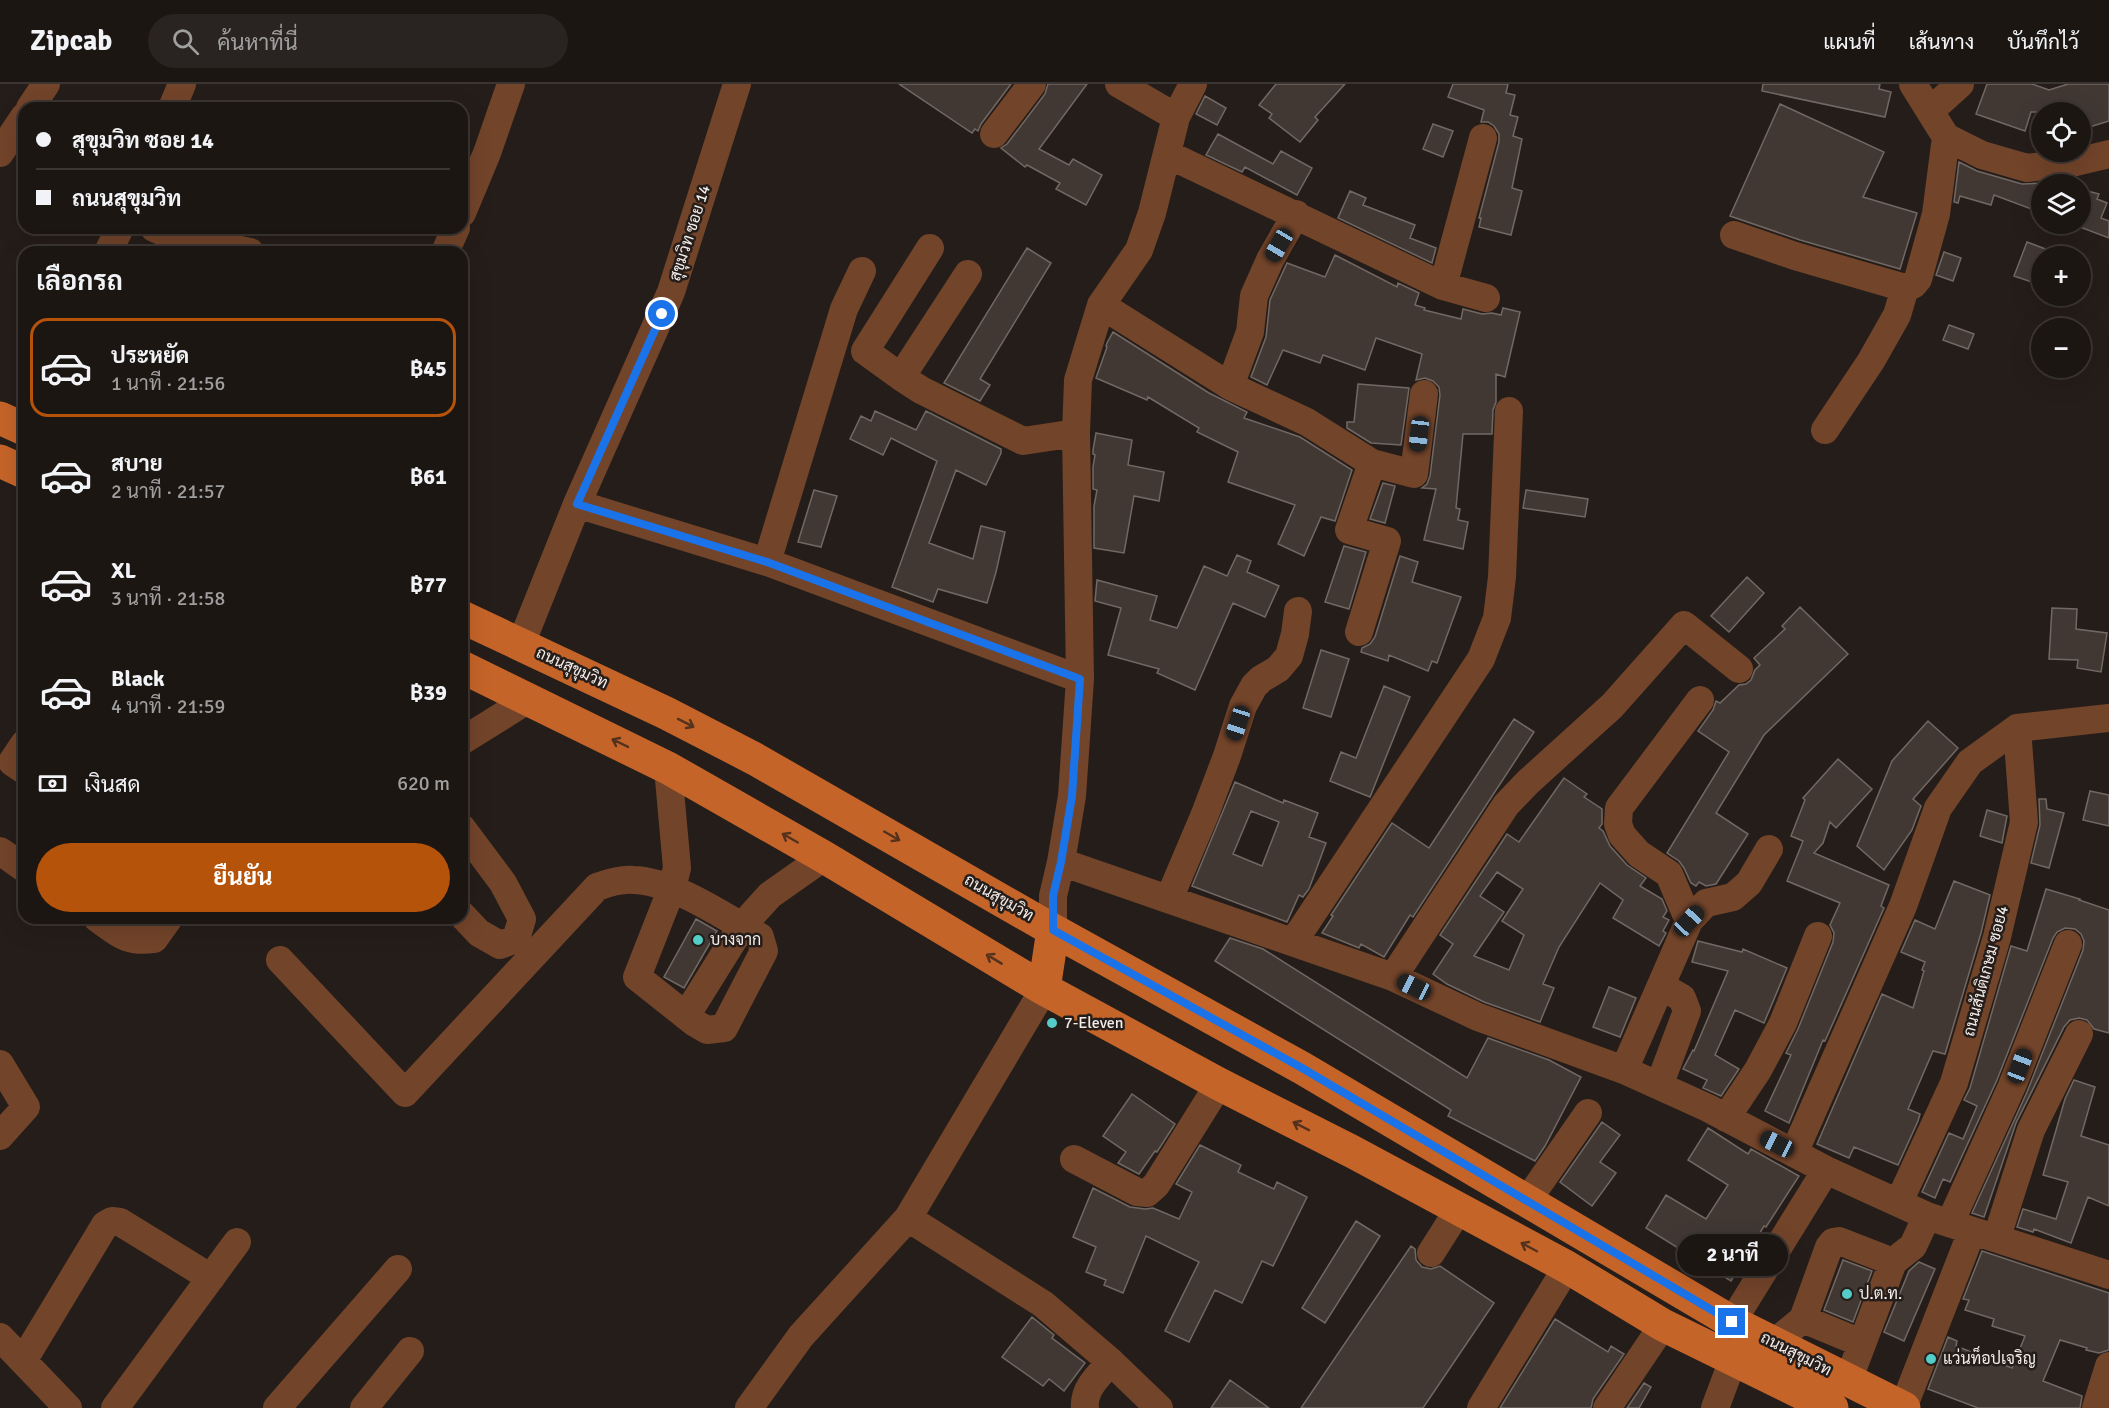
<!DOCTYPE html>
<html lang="th">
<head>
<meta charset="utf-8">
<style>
  body { margin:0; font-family:Signika,Sarabun,sans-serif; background:#292321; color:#f1f3f6; height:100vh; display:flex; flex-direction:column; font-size:22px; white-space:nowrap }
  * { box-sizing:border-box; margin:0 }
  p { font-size:20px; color:#a09fa0 }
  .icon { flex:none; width:33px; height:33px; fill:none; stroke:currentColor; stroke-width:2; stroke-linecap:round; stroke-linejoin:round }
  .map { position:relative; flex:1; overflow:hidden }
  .side { position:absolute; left:18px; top:162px; width:450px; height:678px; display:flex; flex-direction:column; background:#1c1613; border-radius:18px; box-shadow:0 6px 24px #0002,0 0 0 2px #3a3533 }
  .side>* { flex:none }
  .banner { position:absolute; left:18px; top:18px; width:450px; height:132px; border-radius:18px; box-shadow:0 6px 24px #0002,0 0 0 2px #3a3533; display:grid; align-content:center; height:132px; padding:0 18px; background:#1c1613 }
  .fabs { position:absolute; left:2031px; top:18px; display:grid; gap:12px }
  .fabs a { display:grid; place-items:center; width:60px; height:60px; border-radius:50%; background:#1c1613; box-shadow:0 6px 24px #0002,0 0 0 2px #3a3533; font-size:30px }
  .end { position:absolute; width:27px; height:27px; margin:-14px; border:8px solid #1a73e8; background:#fff; box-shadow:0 0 0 3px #fff }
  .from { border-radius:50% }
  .bubble { position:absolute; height:42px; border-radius:21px; background:#1c1613; box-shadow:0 6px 24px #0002,0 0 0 2px #3a3533; font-size:20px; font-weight:700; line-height:42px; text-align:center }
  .car { position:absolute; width:18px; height:36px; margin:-18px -9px; border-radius:8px; box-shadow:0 0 4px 2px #0007; background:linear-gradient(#222 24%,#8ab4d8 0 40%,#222 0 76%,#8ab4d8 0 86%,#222 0) }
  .banner b { display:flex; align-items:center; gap:21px; height:57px; font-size:22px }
  .banner b+b { border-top:2px solid #3a3533 }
  .banner i { width:15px; height:15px; background:#f1f3f6 }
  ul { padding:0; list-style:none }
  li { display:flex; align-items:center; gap:18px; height:99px; margin:0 12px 9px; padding:0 6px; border:3px solid transparent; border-radius:18px }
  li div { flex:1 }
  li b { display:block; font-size:22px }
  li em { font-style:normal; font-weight:700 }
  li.on { border-color:#b45309 }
  li>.icon { width:54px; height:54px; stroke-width:1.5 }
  h2 { padding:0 18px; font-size:27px; line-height:72px }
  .pay { display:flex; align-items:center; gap:15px; height:66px; padding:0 18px; font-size:22px }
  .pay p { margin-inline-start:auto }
  .button { display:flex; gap:12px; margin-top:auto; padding:12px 18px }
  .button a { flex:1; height:69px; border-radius:36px; background:#b45309; color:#fff; font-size:24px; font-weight:700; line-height:69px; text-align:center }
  header { display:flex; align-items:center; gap:36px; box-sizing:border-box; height:84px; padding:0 30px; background:#1c1613; border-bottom:2px solid #3a3533 }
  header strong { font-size:28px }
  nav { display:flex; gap:33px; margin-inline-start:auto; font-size:21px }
  .search { width:420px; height:54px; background:#292321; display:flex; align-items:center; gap:15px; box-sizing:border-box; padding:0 21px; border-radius:33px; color:#a09fa0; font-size:22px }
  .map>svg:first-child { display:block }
</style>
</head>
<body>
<header>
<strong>Zipcab</strong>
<div class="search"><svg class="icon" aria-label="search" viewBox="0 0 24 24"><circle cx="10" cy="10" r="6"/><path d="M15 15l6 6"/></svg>ค้นหาที่นี่</div>
<nav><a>แผนที่</a><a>เส้นทาง</a><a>บันทึกไว้</a></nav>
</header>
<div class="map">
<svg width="2109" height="1324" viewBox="0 0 2109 1324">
  <rect width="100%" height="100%" fill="#251d19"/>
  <path fill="#413834" stroke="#726863" stroke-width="1.5" fill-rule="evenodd" d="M899 0H1011L981 40 978 47 975 45 972 49Z
    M1048 0H1087L1039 65 1069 81 1073 75 1102 91 1086 121 1056 105 1060 99 1027 81 1025 83 1001 64 1007 60 1045 10Z
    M1276 0H1345L1315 33 1318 36 1300 58 1269 34 1272 30 1259 21Z
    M1453 0H1508L1506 9 1515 11 1510 31 1518 33 1513 52 1522 55 1512 104 1522 107 1511 151 1479 143 1481 134H1479L1499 58V50L1494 42 1488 38H1481L1484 26 1448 13Z
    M1763 0H1880L1879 5 1891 8 1885 33 1762 7Z
    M1987 0H2032L2049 6 2068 0H2109V37L2080 46V28H2031L2025 47 1976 30Z
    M1205 12 1226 24 1217 41 1196 30Z
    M1780 20 1884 68 1863 113 1917 129 1900 185 1800 156 1730 132Z
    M1433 40 1453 47 1443 73 1423 65Z
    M1218 50 1273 80 1281 67 1312 84 1297 111 1245 83 1242 88 1206 71Z
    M1959 78 1977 87 2022 100 2042 99V129L1994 111 1991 121 1960 112 1958 119 1954 118Z
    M2080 105 2099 110 2097 115 2107 119 2101 134 2109 137V154L2080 143Z
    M1350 107 1366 114 1363 121 1415 141 1410 154 1436 164 1432 179 1338 134Z
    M2027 158 2048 166 2045 172H2042V183L2035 199 2014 192Z
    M1027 164 1051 179 980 295 990 301 980 317 944 299Z
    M1944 168 1961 174 1953 197 1936 191Z
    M1335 171 1397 203 1398 199 1419 209 1415 221 1425 224 1424 226 1461 235 1463 225 1482 230 1492 229 1501 231 1503 224 1520 228 1505 293 1496 290V318L1493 326 1492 350H1463L1456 424 1460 425 1458 436 1468 438 1463 465 1424 456 1436 405 1422 404 1427 400 1430 392 1440 311 1439 303 1433 297 1425 294 1416 296 1422 270 1376 254 1365 286 1323 271 1320 279 1283 266 1267 301 1251 293 1266 253 1270 216 1287 179 1325 193Z
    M1949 241 1974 250 1968 265 1943 256Z
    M1113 248 1209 309 1247 328 1244 334 1300 353 1352 386 1335 437 1321 433 1304 472 1278 460 1295 421 1228 398 1238 368 1197 348 1199 344 1148 313 1147 316 1096 294 1107 263 1106 262 1107 259Z
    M1358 300 1409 304 1401 361 1371 359 1347 344V338H1354Z
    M875 327 916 346 926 327 1001 365V369L986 401 956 386 929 459 973 475 981 442 1005 448 996 488 987 519 938 505 933 518 892 503 937 377 891 354 883 371 850 355 861 332 871 337Z
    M1096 349 1132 356 1128 381 1164 388 1159 417 1134 412 1124 469 1094 464V422L1097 406 1093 405V383L1095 371 1093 370V366Z
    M1383 399 1395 402 1385 439 1370 435Z
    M814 406 837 412 821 463 798 458Z
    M1526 406 1588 415 1585 433 1523 424Z
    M1344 462 1366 468 1349 525 1325 518Z
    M1237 471 1251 477 1247 488 1279 502 1265 533 1233 519 1195 606 1157 589 1159 585 1108 571 1121 524 1095 517 1097 496 1157 512 1150 536 1177 544 1204 482 1227 492Z
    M1400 472 1418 478 1412 498 1461 513 1437 579 1432 577 1428 587 1389 571 1388 577 1361 568 1362 564 1370 560 1375 553Z
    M1747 493 1764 509 1729 548 1711 532Z
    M1800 523 1848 570 1764 651 1716 729 1748 750 1716 800 1706 802 1699 798 1696 802 1691 799 1684 784 1679 777 1667 769 1729 668 1698 647 1713 626 1716 617 1720 619 1739 601 1746 600 1751 596 1755 586 1760 581 1754 574 1785 545 1782 542Z
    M2052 524 2077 525 2076 545 2107 549 2101 588 2077 584 2078 576 2049 575Z
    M1321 566 1349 575 1331 633 1303 624Z
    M1384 602 1410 613 1370 713 1330 697 1341 668 1356 674Z
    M1514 635 1534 648 1413 833 1410 831 1384 873 1361 860 1359 864 1322 849 1333 832 1331 831 1392 739 1429 764Z
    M1928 637 1958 664 1913 715 1921 722 1912 746 1884 786 1857 762 1892 677Z
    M1838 675 1872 705 1836 744 1830 738 1823 759 1814 769 1889 801 1881 822 1884 824 1825 957 1823 956 1789 1039 1765 1027 1791 971 1786 969 1798 945 1833 858 1834 849 1830 841 1840 819 1787 797 1803 757 1791 752 1805 716 1803 714Z
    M1564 694 1587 710 1584 713 1602 725V740L1599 744 1603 747 1610 762 1627 781 1646 794 1640 802 1662 815 1667 827 1663 833 1669 836 1663 847 1666 849 1659 862 1613 834 1623 816 1600 799 1559 863 1543 900 1554 904 1540 938 1484 918 1447 900 1433 890 1453 860 1440 851 1507 750 1519 758ZM1497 788 1523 805 1502 837 1524 851 1509 886 1474 872 1504 828 1480 812Z
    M1235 698 1283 719 1284 716 1318 729 1309 753 1326 759 1309 805 1303 813 1299 811 1287 838 1192 802ZM1251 727 1279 738 1262 782 1233 770Z
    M2090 707 2109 711V742L2083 736Z
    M2039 715H2046L2047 725 2064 729 2049 784 2031 779 2040 741Z
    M1987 726 2007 732 2002 759 1980 752Z
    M1954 797 1990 811 1981 849 1945 970 1933 967 1908 1025 1920 1030 1918 1037 1898 1081 1854 1063 1849 1074 1817 1060 1882 910 1913 924 1924 887 1922 886 1925 878 1901 868 1915 836 1935 845Z
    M2046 805 2080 815 2079 816 2109 826V949L2094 945 2087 936 2079 934 2070 936 2064 943 2016 1039 1984 1133 1972 1129 2027 1008 2083 866 2084 857 2081 850 2075 845 2065 844 2057 848 2053 854 1997 996 1950 1098 1943 1095 1935 1114 1922 1108 1949 1049 1963 1055 1977 1022 1964 1016 1970 1004 2011 862 2027 867Z
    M696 835 717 847 684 904 664 893Z
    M1230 854 1263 865 1467 994 1488 954 1549 976 1581 993 1545 1062 1535 1077 1448 1032 1451 1026 1215 877Z
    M1698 857 1742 868 1743 865 1787 884 1764 939 1735 926 1715 971 1739 985 1721 1012 1703 1004 1707 996 1683 985 1693 966 1694 967 1728 887 1692 878Z
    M1609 903 1636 914 1620 953 1593 943Z
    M2074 996 2095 1003 2081 1052 2109 1061V1122L2088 1113 2071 1159 2034 1145 2033 1148 2017 1143 2023 1125 2056 1135 2068 1098 2043 1091 2065 1015Z
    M1132 1010 1175 1040 1157 1068 1155 1067 1139 1090 1118 1079 1126 1068 1103 1052Z
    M1602 1038 1620 1051 1600 1078 1616 1089 1592 1122 1560 1098Z
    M1708 1044 1748 1070 1751 1065 1799 1092 1766 1143 1764 1142 1731 1197 1646 1144 1666 1111 1706 1135 1728 1101 1688 1076Z
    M1200 1061 1241 1081 1238 1088 1274 1105 1277 1098 1307 1113 1273 1182 1262 1177 1242 1219 1215 1206 1189 1258 1165 1247 1199 1178 1146 1152 1123 1209 1104 1201 1106 1196 1086 1188 1096 1163 1073 1153 1093 1104 1130 1123 1145 1125 1153 1124 1179 1135 1192 1108 1176 1100Z
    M1356 1137 1380 1152 1325 1239 1302 1224Z
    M1411 1162 1415 1165 1416 1176 1422 1183 1431 1185 1440 1182 1494 1219 1423 1324H1301Z
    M1982 1167 2109 1209V1266L2099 1269 2086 1266 2087 1264 2060 1256 2043 1297 2082 1312 2080 1324H1978L1928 1305 1948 1253 1957 1257 1956 1262 2012 1284 2025 1252 1992 1242 1994 1235 1965 1226 1969 1216 1963 1215Z
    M1843 1176 1872 1187 1853 1238 1824 1226Z
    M1919 1178 1935 1185 1904 1257 1884 1248 1909 1187Z
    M1032 1233 1054 1251 1052 1254 1085 1279 1064 1307 1049 1295 1043 1302 1002 1273Z
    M1555 1235 1608 1268 1611 1262 1624 1270 1593 1315 1591 1324H1500Z
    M1230 1296 1269 1324H1211Z
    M1644 1299 1651 1303 1639 1324H1627Z"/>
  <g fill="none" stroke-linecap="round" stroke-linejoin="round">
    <path stroke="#72442a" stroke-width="28" d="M1119 0 1176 33
      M1913 0 1946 53 1982 71 2027 84 2076 78 2109 70
      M30 24 46 0
      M172 24 182 0
      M1930 27 1960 0
      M994 50 1032 0
      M0 69 24 33
      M1167 70 1443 202 1486 214
      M462 129 487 69 511 0
      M154 144 172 152 250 168
      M1734 151 1795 172 1905 204 1913 201 1918 195 1936 130 1946 53
      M108 168 120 144
      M445 168 456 144
      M968 190 901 293 921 306 1023 357 1076 349
      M1443 202 1483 54
      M1101 221 1230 302 1307 338 1372 379 1414 390 1424 310
      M901 293 865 267 930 164
      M1230 302 1250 248 1254 212 1270 176 1296 130
      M1825 346 1871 277 1897 231 1905 204
      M577 420 767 478 1080 595
      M767 478 844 225 862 187
      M1359 548 1387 457 1349 446 1372 379
      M521 560 577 420 671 208 737 0
      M462 657 529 615
      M24 660 12 678 24 686
      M462 744 503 799 522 835 516 855 500 861 479 849 462 831
      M0 767 24 784
      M1061 778 1393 893 1478 933 1624 986 1708 1024 1826 1086 1927 1132 2109 1191
      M1169 815 1205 730 1227 672 1243 622 1254 602 1261 595 1278 585 1289 572 1295 550 1298 527
      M97 834C118 849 126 859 154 855L169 834
      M1689 837 1706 819 1733 813 1749 799 1769 765
      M1053 846V812L1061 778 1072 712 1080 595 1076 349 1078 296 1101 221 1139 166 1152 129 1176 33 1193 0
      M1294 857 1481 575 1497 534 1502 493 1509 327
      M280 876 405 1009 597 803C608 799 621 795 633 796 671 796 727 834 760 853L764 867 724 944 707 946 695 939 637 893 672 804 677 784 668 684
      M1393 893 1506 721 1528 698 1612 622 1684 541 1739 585
      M686 932 742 842 770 811 824 773
      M0 980 26 1023 0 1052
      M1624 986 1689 837 1669 790 1639 770 1622 751 1618 740 1619 724 1700 616
      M1659 1002 1687 927 1682 914 1661 902
      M1726 1034 1758 986 1783 939 1818 852
      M1794 1069 1903 822 1938 724 1970 678 2017 644 2109 634
      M1074 1075 1137 1108 1147 1109 1156 1101 1219 1000
      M1527 1117 1588 1029
      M1899 1118 1954 999 1997 853 2024 738 2017 644
      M908 1134 1043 1220 1111 1278C1099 1291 1083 1305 1085 1324
      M1950 1139 2012 1002 2068 860
      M1997 1153 2031 1046 2079 950
      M1431 1169 1459 1125
      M1803 1235 1861 1259
      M1732 1238 1826 1086
      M0 1253 68 1324
      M1774 1259 1803 1235 1829 1163 1833 1158 1839 1157 1893 1178
      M23 1277 105 1141 112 1137 120 1138 211 1194
      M1111 1278 1159 1324
      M1848 1297 1893 1178 1913 1162 1927 1132
      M115 1324 237 1158
      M277 1324 398 1185
      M364 1324 410 1267
      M749 1324 801 1252 908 1134 1044 905
      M1481 1324 1567 1183
      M1607 1324 1663 1241
      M1715 1324 1733 1276
      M1903 1324 1972 1147
      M2096 1324 2109 1282"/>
    <path stroke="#c56429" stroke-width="33" d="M0 334 24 345
      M0 377 24 388
      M462 533 666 629 755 675 1053 846 1302 984 1732 1238 1904 1324
      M462 583 668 684 824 773 1044 905 1219 1000 1353 1068 1567 1183 1663 1241 1832 1324
      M1044 905 1053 846"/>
  </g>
  <defs><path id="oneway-shaft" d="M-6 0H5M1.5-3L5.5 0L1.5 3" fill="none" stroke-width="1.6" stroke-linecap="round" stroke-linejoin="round" transform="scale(1.5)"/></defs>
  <g stroke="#55321e">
    <use href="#oneway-shaft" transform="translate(686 639) rotate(27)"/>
    <use href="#oneway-shaft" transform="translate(620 659) rotate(-154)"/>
    <use href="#oneway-shaft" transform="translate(892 752) rotate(30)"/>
    <use href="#oneway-shaft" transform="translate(790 754) rotate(-150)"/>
    <use href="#oneway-shaft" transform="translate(994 875) rotate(-149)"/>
    <use href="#oneway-shaft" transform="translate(1301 1042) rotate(-153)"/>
    <use href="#oneway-shaft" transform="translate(1529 1163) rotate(-152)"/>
  </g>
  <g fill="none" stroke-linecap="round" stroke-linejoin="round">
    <path stroke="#1a73e8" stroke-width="8" d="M662 230 577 420 767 478 1080 595 1072 712 1061 778 1053 812V846L1302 984 1732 1238"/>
  </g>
  <g fill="#54cdc8" stroke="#251d19" stroke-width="2">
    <circle cx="698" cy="856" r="6"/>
    <circle cx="1052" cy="939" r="6"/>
    <circle cx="1847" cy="1210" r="6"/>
    <circle cx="1931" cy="1275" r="6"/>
  </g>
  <g text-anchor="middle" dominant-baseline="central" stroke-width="5" stroke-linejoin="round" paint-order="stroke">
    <g font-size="16" fill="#f3edea" stroke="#251d19">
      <text transform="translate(690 149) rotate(-72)">สุขุมวิท ซอย 14</text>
      <text transform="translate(572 584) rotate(25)">ถนนสุขุมวิท</text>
      <text transform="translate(999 814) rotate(30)">ถนนสุขุมวิท</text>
      <text transform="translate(1986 887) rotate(-75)">ถนนสันติเกษม ซอย4</text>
      <text transform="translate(1796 1270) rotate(27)">ถนนสุขุมวิท</text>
    </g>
    <g font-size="16" fill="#f3edea" stroke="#251d19" text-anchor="start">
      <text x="710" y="856">บางจาก</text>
      <text x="1064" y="939">7-Eleven</text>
      <text x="1859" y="1210">ป.ต.ท.</text>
      <text x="1943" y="1275">แว่นท็อปเจริญ</text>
    </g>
  </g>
</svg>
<div class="fabs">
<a><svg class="icon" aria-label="locate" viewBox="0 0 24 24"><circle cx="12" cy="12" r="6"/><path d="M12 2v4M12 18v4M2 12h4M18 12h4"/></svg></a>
<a><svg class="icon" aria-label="layers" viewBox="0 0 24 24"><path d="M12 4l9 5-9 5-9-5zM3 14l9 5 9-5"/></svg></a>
<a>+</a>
<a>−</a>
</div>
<i class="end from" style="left:662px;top:230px"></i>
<i class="end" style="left:1732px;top:1238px"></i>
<div class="bubble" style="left:1677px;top:1150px;width:111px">2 นาที</div>
<i class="car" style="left:1279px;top:161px;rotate:210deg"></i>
<i class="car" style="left:1419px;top:350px;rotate:187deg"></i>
<i class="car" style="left:1238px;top:639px;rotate:198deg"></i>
<i class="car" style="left:1689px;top:837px;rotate:43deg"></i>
<i class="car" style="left:1414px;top:903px;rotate:296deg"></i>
<i class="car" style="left:2020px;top:982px;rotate:21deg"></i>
<i class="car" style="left:1777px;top:1060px;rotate:297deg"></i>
<div class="banner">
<b><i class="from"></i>สุขุมวิท ซอย 14</b>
<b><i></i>ถนนสุขุมวิท</b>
</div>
<section class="side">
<h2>เลือกรถ</h2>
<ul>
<li class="on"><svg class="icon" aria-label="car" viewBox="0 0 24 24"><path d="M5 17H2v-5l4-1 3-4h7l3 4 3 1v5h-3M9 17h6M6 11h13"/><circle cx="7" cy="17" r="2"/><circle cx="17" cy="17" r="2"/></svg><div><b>ประหยัด</b><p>1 นาที · 21:56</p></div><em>฿45</em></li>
<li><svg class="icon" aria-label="car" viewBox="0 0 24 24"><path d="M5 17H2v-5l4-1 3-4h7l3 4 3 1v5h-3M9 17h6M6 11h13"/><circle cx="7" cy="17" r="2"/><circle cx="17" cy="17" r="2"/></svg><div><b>สบาย</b><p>2 นาที · 21:57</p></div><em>฿61</em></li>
<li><svg class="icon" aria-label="car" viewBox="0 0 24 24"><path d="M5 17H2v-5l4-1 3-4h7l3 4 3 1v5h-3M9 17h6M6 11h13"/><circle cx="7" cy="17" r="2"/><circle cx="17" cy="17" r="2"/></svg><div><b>XL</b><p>3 นาที · 21:58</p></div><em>฿77</em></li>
<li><svg class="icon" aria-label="car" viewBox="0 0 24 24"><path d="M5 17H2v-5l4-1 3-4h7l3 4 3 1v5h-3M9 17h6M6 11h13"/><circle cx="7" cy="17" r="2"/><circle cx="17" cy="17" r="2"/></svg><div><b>Black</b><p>4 นาที · 21:59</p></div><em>฿39</em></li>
</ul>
<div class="pay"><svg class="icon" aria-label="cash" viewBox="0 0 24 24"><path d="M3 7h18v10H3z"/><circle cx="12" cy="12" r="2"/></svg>เงินสด<p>620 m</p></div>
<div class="button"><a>ยืนยัน</a></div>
</section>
</div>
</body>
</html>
